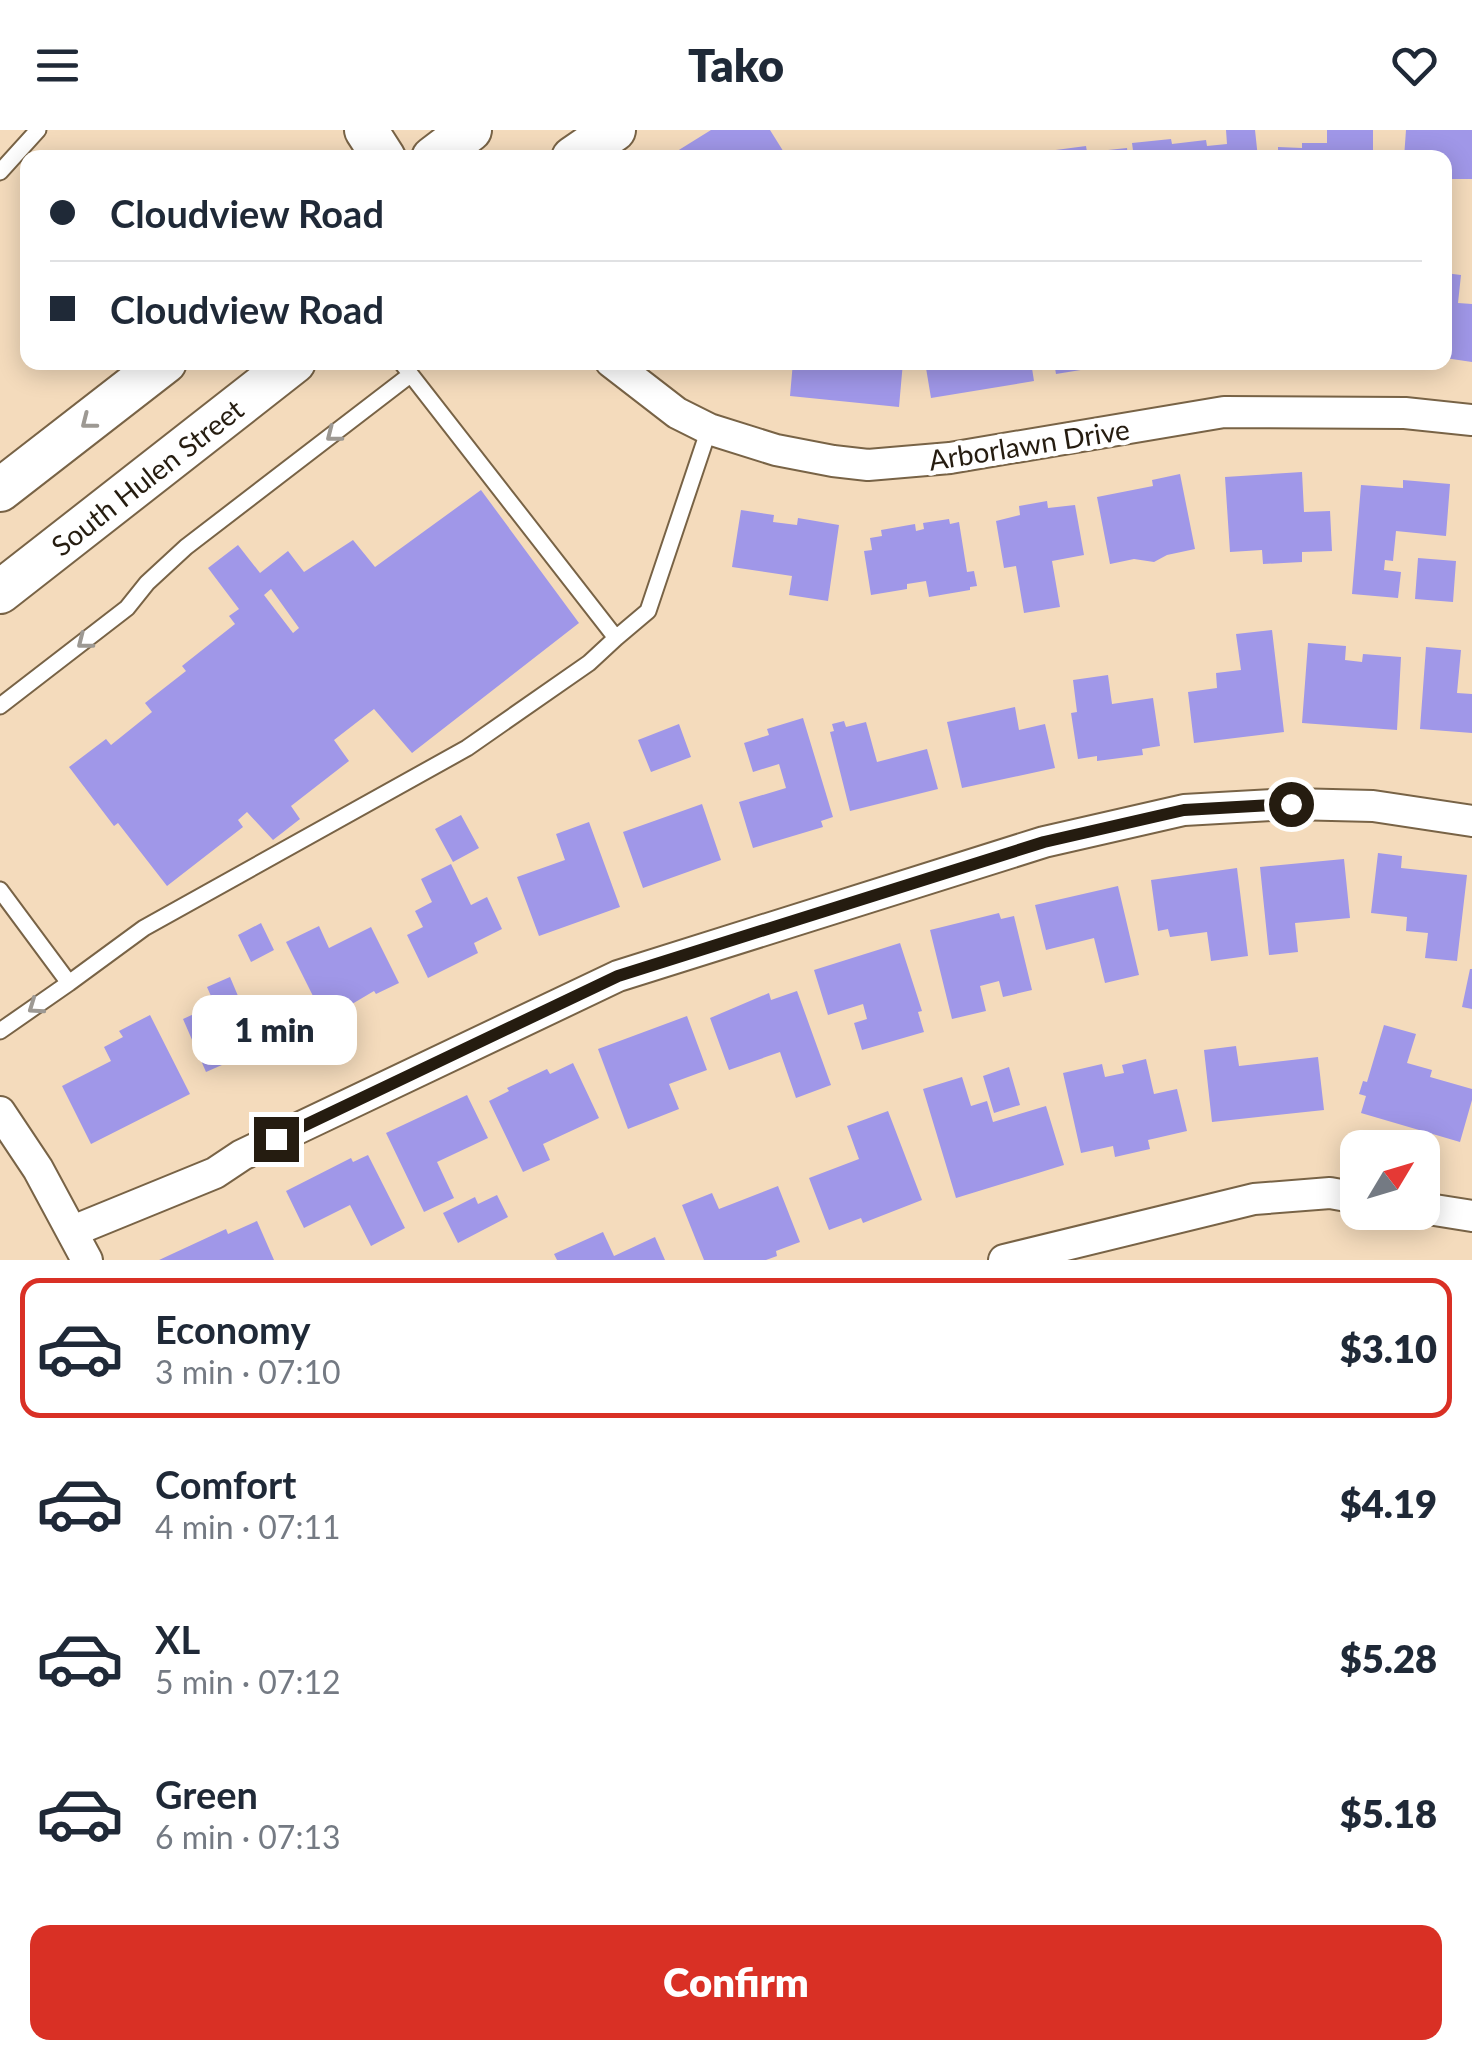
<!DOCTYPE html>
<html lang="en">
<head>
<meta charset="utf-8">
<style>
  body { margin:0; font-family:Lato,sans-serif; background:#f2f2f3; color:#1f2937; height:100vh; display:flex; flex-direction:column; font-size:38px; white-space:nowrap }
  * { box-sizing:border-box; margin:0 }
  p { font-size:32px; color:#747a83 }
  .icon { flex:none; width:55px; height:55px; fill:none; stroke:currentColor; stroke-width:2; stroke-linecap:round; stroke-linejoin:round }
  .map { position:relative; height:1130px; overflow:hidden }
  .sheet { display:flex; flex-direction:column; background:#fff; flex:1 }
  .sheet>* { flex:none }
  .top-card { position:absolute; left:20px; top:20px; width:1432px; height:220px; border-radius:20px; box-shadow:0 5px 25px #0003; display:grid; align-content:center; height:220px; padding:0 30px; background:#fff }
  .needle { width:65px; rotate:52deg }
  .controls { position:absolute; left:1340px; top:1000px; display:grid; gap:20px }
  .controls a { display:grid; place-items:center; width:100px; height:100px; border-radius:20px; background:#fff; box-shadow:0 5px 25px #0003; font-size:50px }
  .end { position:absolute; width:45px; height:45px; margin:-22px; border:12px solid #251c10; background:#fff; box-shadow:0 0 0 5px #fff }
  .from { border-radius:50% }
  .bubble { position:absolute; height:70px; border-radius:20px; background:#fff; box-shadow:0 5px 25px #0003; font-size:32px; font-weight:800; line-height:70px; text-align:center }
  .top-card b { display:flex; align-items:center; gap:35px; height:95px; font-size:38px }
  .top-card b+b { border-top:2px solid #e0e1e3 }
  .top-card i { width:25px; height:25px; background:#1f2937 }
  ul { padding:18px 0 0; list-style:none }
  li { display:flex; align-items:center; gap:30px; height:140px; margin:0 20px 15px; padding:0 10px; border:5px solid transparent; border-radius:20px }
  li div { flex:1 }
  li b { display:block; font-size:38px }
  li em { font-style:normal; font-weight:800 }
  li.active { border-color:#d93025 }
  li>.icon { width:90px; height:90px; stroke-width:1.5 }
  .primary-button { display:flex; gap:20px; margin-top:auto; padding:20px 30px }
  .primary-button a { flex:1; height:115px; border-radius:20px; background:#d93025; color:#fff; font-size:40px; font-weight:800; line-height:115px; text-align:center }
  header { display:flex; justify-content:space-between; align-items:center; height:130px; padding:0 30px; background:#fff; font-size:45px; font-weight:800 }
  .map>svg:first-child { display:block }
</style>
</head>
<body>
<header><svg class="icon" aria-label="menu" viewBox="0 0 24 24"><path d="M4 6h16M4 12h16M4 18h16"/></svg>Tako<svg class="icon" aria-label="heart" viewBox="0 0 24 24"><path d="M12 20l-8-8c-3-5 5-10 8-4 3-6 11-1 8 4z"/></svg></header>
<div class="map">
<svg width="1472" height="1130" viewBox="0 0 1472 1130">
  <rect width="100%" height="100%" fill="#f4dbbc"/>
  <path fill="#a097e8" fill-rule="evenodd" d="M711 0H770L785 24 779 28H677L674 23Z
    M1226 0H1255L1258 28H1134L1132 13 1171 9 1172 14 1206 10 1207 16 1227 14Z
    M1327 0H1373V28H1278V17L1302 18V13H1327Z
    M1406 0H1472V49H1445V28H1404Z
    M1086 16 1088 28H1048V21Z
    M1127 18 1128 28H1089V22Z
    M1004 22V28H977V25Z
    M1445 143 1461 145 1458 173 1472 174V232L1445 228Z
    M793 232H903L899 277 790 266Z
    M925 232H1031L1034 251 931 268Z
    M1054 232H1092L1093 238 1056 244Z
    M1302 342 1304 382 1330 381 1332 421 1302 422V432L1263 434 1262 420 1230 422 1225 347Z
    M1180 344 1195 419 1167 425 1154 432 1134 429 1110 434 1097 367 1153 356 1152 350Z
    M1403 350 1450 354 1446 406 1396 401 1393 431 1385 430 1384 440 1401 442 1398 468 1352 464 1361 355 1403 358Z
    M481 360 579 493 412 623 374 579 334 610 349 631 291 676 300 689 273 710 247 682 238 690 243 697 167 756 118 693 114 696 69 637 106 609 111 615 152 582 145 573 186 541 182 536 235 494 229 486 239 479 208 438 238 415 260 443 288 421 304 442 353 410 375 437ZM271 459 299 498 293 503 264 465Z
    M1047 371 1048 378 1075 375 1084 425 1052 431 1060 477 1024 483 1016 436 1004 438 996 391 1020 385 1019 376Z
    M741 380 774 385 773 392 797 395 798 388 839 395 828 471 789 465 792 446 732 437Z
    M949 389 950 394 959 392 967 442 974 441 977 456 970 457V460L929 467 926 451 907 454V459L871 465 864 421 872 420 870 408 882 406 881 400 915 394 916 401 924 399 923 393Z
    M1418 428 1456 431 1453 472 1415 469Z
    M1272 500 1284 602 1194 613 1188 562 1217 558 1216 543 1241 540 1236 504Z
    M1308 513 1346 516 1345 530 1362 532 1363 524 1401 527 1397 600 1302 593Z
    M1426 517 1461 520 1457 563 1472 564V603L1420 599Z
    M1108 545 1112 574 1153 568 1160 616 1142 619 1143 625 1097 631V626L1078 629 1071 583 1077 582 1073 550Z
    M1015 577 1019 600 1045 594 1055 638 962 658 947 592Z
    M803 588 833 687 821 691 823 697 753 718 739 672 786 658 779 634 753 642 744 613 769 605 767 599Z
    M844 591 846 597 866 592 877 632 927 619 938 659 850 681 830 602 834 601 832 594Z
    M679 594 691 627 651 642 638 610Z
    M702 674 721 730 643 758 623 702Z
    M461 685 479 718 453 732 435 699Z
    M589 692 620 777 539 806 517 747 565 730 556 704Z
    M1378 723 1402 726 1401 738 1467 745 1457 831 1425 828 1428 803 1406 801 1407 787 1371 783Z
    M1344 729 1350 788 1295 793 1298 822 1269 825 1260 737Z
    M451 734 471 775 487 767 502 799 474 813 478 823 428 848 407 805 423 797 415 781 432 772 421 749Z
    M1237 738 1248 826 1211 831 1207 802 1170 807 1168 799 1158 801 1151 750Z
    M1118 756 1139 845 1105 853 1094 808 1046 820 1035 775Z
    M999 783 1001 789 1014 786 1032 860 1003 867 999 851 980 856 986 881 952 889 930 800Z
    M261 793 274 820 251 832 238 805Z
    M319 796 329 818 371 797 399 853 376 864 374 861 325 890 286 812Z
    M900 813 922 881 918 882 924 902 862 920 854 893 867 889 863 874 828 885 814 840Z
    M1470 839H1472V879L1462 877Z
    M230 847 241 873 251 869 255 878 279 867 291 894 262 908 265 916 206 942 183 889 196 883 199 890 218 882 207 857Z
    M797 861 831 955 796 968 780 922 729 940 710 888 769 863 771 870Z
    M150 885 190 964 91 1014 62 956 111 931 104 917 123 907 119 901Z
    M687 886 707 940 669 954 679 979 628 999 598 919Z
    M1384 895 1416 904 1407 933 1432 940 1430 947 1472 959V970L1460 1012 1361 983 1366 966 1359 964 1363 951 1367 952Z
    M1236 916 1239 936 1318 927 1324 980 1212 992 1204 920Z
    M1146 929 1154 964 1177 959 1187 1001 1148 1010 1150 1019 1115 1027 1113 1016 1081 1023 1063 943 1102 934 1105 947 1124 943 1122 935Z
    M573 933 599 988 543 1014 550 1030 523 1042 489 971 509 961 507 958 547 939 550 944Z
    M1009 937 1020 975 994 983 983 946Z
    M962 947 971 976 987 971 993 992 1046 976 1064 1035 956 1068 923 959Z
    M467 965 488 1008 437 1032 454 1068 424 1082 386 1003Z
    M888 981 922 1070 863 1093 861 1088 829 1100 809 1048 859 1029 847 996Z
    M368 1025 405 1098 371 1116 350 1075 304 1098 286 1061 351 1028 353 1032Z
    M778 1056 800 1112 776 1121 777 1126 766 1130H704L682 1075 712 1063 719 1079Z
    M497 1065 508 1087 458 1113 443 1083 475 1067 478 1074Z
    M257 1091 274 1130H159L226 1099 228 1104Z
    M603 1102 614 1126 655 1107 665 1130H557L554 1124Z"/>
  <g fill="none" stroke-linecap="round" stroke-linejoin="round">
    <g stroke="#786346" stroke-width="19">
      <path id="lane" d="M0 42 38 0
        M616 508 648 481 709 299
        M0 576 127 478 147 453 186 417 410 245
        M0 760 69 853 144 798 467 618 589 533 616 508 401 232
        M0 901 69 853"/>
    </g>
    <g stroke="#786346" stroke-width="34">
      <path id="street" d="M611 232 677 283 709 299 776 320 833 331 868 335 950 328 1224 282 1405 283 1472 290
        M0 982 38 1039 87 1130
        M1422 1078 1472 1086
        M73 1101 215 1043 242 1025 618 846 1044 712 1184 680 1291 674 1373 676 1472 691
        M1004 1130 1254 1069 1330 1063 1358 1068"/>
    </g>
    <g stroke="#786346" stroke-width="46">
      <path id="secondary" d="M366 0 384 28
        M433 28 470 0
        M573 28 614 0
        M0 360 165 232
        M0 462 294 232"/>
    </g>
    <use href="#lane" stroke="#fff" stroke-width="15"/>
    <use href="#street" stroke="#fff" stroke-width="30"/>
    <use href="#secondary" stroke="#fff" stroke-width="42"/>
  </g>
  <defs><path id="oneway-chevron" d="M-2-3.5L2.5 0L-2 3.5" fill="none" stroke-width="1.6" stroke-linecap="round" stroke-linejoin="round" transform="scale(2.5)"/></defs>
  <g stroke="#9d9993">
    <use href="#oneway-chevron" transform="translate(88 292) rotate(142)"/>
    <use href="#oneway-chevron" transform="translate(333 305) rotate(142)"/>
    <use href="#oneway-chevron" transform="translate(84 512) rotate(142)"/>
    <use href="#oneway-chevron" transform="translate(35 877) rotate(145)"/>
  </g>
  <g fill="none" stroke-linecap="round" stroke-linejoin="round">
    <path stroke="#251c10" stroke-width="12" d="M276 1009 618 846 1044 712 1184 680 1291 674"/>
  </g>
  <g text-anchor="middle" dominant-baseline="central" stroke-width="10" stroke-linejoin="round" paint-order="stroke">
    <g font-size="28" fill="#251c10" stroke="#fff">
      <text transform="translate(1029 314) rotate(-9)">Arborlawn Drive</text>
      <text transform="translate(147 347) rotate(-38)">South Hulen Street</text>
    </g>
  </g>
</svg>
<div class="controls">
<a><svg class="needle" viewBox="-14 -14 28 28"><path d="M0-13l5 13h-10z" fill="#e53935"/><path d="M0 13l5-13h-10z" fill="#747a83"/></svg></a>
</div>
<i class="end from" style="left:1291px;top:674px"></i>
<i class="end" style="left:276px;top:1009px"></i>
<div class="bubble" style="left:192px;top:865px;width:165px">1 min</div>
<div class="top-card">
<b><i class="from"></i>Cloudview Road</b>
<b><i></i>Cloudview Road</b>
</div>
</div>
<section class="sheet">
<ul>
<li class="active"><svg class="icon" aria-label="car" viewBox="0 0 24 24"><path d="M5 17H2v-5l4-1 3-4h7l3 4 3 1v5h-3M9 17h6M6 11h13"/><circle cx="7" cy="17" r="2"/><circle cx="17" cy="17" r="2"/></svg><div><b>Economy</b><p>3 min · 07:10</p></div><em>$3.10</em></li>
<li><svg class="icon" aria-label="car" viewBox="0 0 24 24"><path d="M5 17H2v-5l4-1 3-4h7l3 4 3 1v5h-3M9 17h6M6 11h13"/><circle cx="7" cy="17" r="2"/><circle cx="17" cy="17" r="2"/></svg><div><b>Comfort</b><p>4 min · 07:11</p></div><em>$4.19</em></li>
<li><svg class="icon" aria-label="car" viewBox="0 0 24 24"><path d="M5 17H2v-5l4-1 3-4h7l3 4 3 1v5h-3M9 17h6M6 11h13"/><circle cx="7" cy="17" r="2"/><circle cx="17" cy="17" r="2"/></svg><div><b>XL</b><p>5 min · 07:12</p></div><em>$5.28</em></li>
<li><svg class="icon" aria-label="car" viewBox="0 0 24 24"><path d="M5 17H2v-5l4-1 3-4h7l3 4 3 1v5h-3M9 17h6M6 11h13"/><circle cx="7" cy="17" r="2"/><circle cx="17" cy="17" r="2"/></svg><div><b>Green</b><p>6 min · 07:13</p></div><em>$5.18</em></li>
</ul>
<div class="primary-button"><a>Confirm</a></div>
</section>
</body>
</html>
